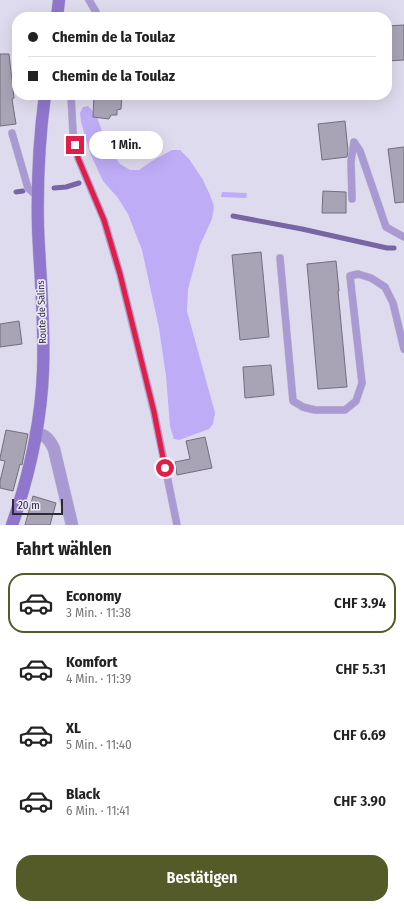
<!DOCTYPE html>
<html lang="de">
<head>
<meta charset="utf-8">
<style>
  body { margin:0; font-family:"Fira Sans Condensed",sans-serif; background:#f2f2f2; color:#222; height:100vh; display:flex; flex-direction:column; font-size:15px; white-space:nowrap }
  * { box-sizing:border-box; margin:0 }
  p { font-size:13px; color:#767676 }
  .icon { flex:none; width:22px; height:22px; fill:none; stroke:currentColor; stroke-width:2; stroke-linecap:round; stroke-linejoin:round }
  .map { position:relative; height:525px; overflow:hidden }
  .panel { display:flex; flex-direction:column; background:#fff; flex:1 }
  .panel>* { flex:none }
  .banner { position:absolute; left:12px; top:12px; width:380px; height:88px; border-radius:16px; box-shadow:0 4px 16px #0002; display:grid; align-content:center; height:88px; padding:0 16px; background:#fff }
  .scale { position:absolute; left:12px; bottom:10px; width:51px; box-sizing:border-box; padding-left:4px; border:2px solid #2d2b32; border-top:0; font-size:11px; line-height:14px; white-space:nowrap; color:#2d2b32; -webkit-text-stroke:3px #ece8fb; paint-order:stroke }
  .end { position:absolute; width:18px; height:18px; margin:-9px; border:5px solid #e11d48; background:#fff; box-shadow:0 0 0 2px #fff }
  .from { border-radius:50% }
  .bubble { position:absolute; height:28px; border-radius:14px; background:#fff; box-shadow:0 4px 16px #0002; font-size:13px; font-weight:600; line-height:28px; text-align:center }
  .banner b { display:flex; align-items:center; gap:14px; height:38px; font-size:15px }
  .banner b+b { border-top:1px solid #e0e0e0 }
  .banner i { width:10px; height:10px; background:#222 }
  ul { padding:0; list-style:none }
  li { display:flex; align-items:center; gap:12px; height:60px; margin:0 8px 6px; padding:0 8px; border:2px solid transparent; border-radius:16px }
  li div { flex:1 }
  li b { display:block; font-size:15px }
  li em { font-style:normal; font-weight:600 }
  li.on { border-color:#545b29 }
  li>.icon { width:36px; height:36px; stroke-width:1.5 }
  h2 { padding:0 16px; font-size:18px; line-height:48px }
  .button { display:flex; gap:8px; margin-top:auto; padding:8px 16px }
  .button a { flex:1; height:46px; border-radius:16px; background:#545b29; color:#fff; font-size:16px; font-weight:600; line-height:46px; text-align:center }
  .map>svg:first-child { display:block }
</style>
</head>
<body>
<div class="map">
<svg width="404" height="525" viewBox="0 0 404 525">
  <rect width="100%" height="100%" fill="#dfdbee"/>
  <path fill="#bfacf7" d="M88 106 96 114 108 148 120 164 130 170H139L152 161 172 150H180L189 159 203 180 210 195 214 206 212 219 200 245 188 289 187 311 215 413 213 424 209 429 179 440 174 439 170 426 166 376 159 328 142 250 128 214 118 198 103 181 90 153 81 122 80 113 83 107Z
    M222 192 247 193 246 198 221 197Z"/>
  <g fill="none" stroke-linecap="round" stroke-linejoin="round">
    <path stroke="#7765a4" stroke-width="5" d="M54 188 66 187 79 183
      M16 192 23 191
      M233 216 302 229 387 248H394"/>
  </g>
  <path fill="#a8a4b5" stroke="#726e7f" d="M404 25V60L387 61V26Z
    M0 54H9L14 98 12 99 16 124 0 126Z
    M94 95H122L121 109 117 110V115H111L109 119 93 117Z
    M345 121 348 151 347 157 322 160 318 124Z
    M404 147V202L395 203 388 149Z
    M323 191 346 192V213H322Z
    M261 252 269 337 240 340 232 255Z
    M336 261 339 291H338L347 387 318 389 307 264Z
    M19 321 22 344 0 347V324Z
    M271 365 274 395 245 398 243 367Z
    M6 430 28 434 22 465 20 464 13 491 0 488V481L5 461 0 460V458Z
    M205 437 212 468 177 475 175 462 190 459 186 441Z
    M33 496 56 503 50 525H25Z"/>
  <g fill="none" stroke-linecap="round" stroke-linejoin="round">
    <g stroke="#bbb8c8" stroke-width="8">
      <path id="lane" d="M89 0 96 12 97 17
        M71 95 73 132 78 158 104 220 120 274 154 412 177 525
        M12 133 28 188 38 197
        M352 199 351 161 354 142 360 151 386 227 404 237
        M280 258 293 401 303 407 315 410H345L356 401 362 383 350 276 358 274 371 278 385 287 393 303 404 349"/>
    </g>
    <g stroke="#bbb8c8" stroke-width="13">
      <path id="street" d="M36 433C46 435 50 440 54 449L72 525"/>
    </g>
    <g stroke="#bbb8c8" stroke-width="13">
      <path id="secondary" d="M57 17 59 0
        M12 525C29 476 41 423 43 371 45 323 40 276 38 228 37 184 39 139 45 95"/>
    </g>
    <use href="#lane" stroke="#a99ad4" stroke-width="7"/>
    <use href="#street" stroke="#a99ad4" stroke-width="12"/>
    <use href="#secondary" stroke="#9077cd" stroke-width="12"/>
  </g>
  <g fill="none" stroke-linecap="round" stroke-linejoin="round">
    <path stroke="#e11d48" stroke-width="5" d="M75 145 78 158 104 220 120 274 154 412 165 468"/>
  </g>
  <g text-anchor="middle" dominant-baseline="central" stroke-width="3.5" stroke-linejoin="round" paint-order="stroke">
    <g font-size="10" fill="#2d2b32" stroke="#ece8fb">
      <text transform="translate(42 312) rotate(-92)">Route de Salins</text>
    </g>
  </g>
</svg>
<div class="scale">20 m</div>
<i class="end from" style="left:165px;top:468px"></i>
<i class="end" style="left:75px;top:145px"></i>
<div class="bubble" style="left:89px;top:131px;width:74px">1 Min.</div>
<div class="banner">
<b><i class="from"></i>Chemin de la Toulaz</b>
<b><i></i>Chemin de la Toulaz</b>
</div>
</div>
<section class="panel">
<h2>Fahrt wählen</h2>
<ul>
<li class="on"><svg class="icon" aria-label="car" viewBox="0 0 24 24"><path d="M5 17H2v-5l4-1 3-4h7l3 4 3 1v5h-3M9 17h6M6 11h13"/><circle cx="7" cy="17" r="2"/><circle cx="17" cy="17" r="2"/></svg><div><b>Economy</b><p>3 Min. · 11:38</p></div><em>CHF 3.94</em></li>
<li><svg class="icon" aria-label="car" viewBox="0 0 24 24"><path d="M5 17H2v-5l4-1 3-4h7l3 4 3 1v5h-3M9 17h6M6 11h13"/><circle cx="7" cy="17" r="2"/><circle cx="17" cy="17" r="2"/></svg><div><b>Komfort</b><p>4 Min. · 11:39</p></div><em>CHF 5.31</em></li>
<li><svg class="icon" aria-label="car" viewBox="0 0 24 24"><path d="M5 17H2v-5l4-1 3-4h7l3 4 3 1v5h-3M9 17h6M6 11h13"/><circle cx="7" cy="17" r="2"/><circle cx="17" cy="17" r="2"/></svg><div><b>XL</b><p>5 Min. · 11:40</p></div><em>CHF 6.69</em></li>
<li><svg class="icon" aria-label="car" viewBox="0 0 24 24"><path d="M5 17H2v-5l4-1 3-4h7l3 4 3 1v5h-3M9 17h6M6 11h13"/><circle cx="7" cy="17" r="2"/><circle cx="17" cy="17" r="2"/></svg><div><b>Black</b><p>6 Min. · 11:41</p></div><em>CHF 3.90</em></li>
</ul>
<div class="button"><a>Bestätigen</a></div>
</section>
</body>
</html>
